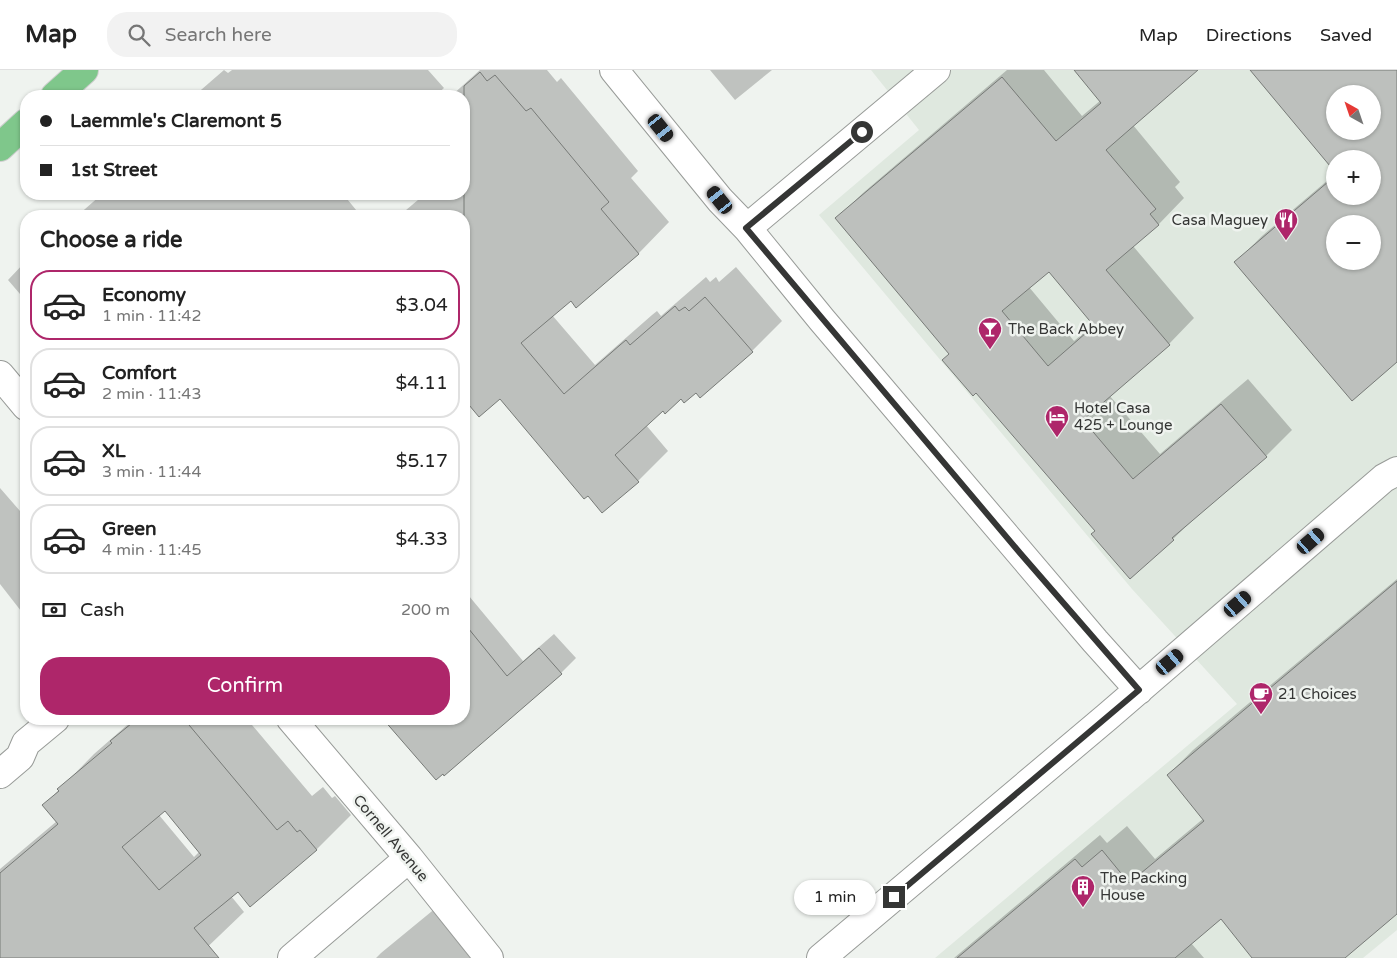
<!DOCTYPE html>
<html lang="en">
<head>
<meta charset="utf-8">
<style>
  body { margin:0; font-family:"Varela Round",sans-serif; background:#f2f2f2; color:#222; height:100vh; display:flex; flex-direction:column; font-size:19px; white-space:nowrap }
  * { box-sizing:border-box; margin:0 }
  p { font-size:16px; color:#767676 }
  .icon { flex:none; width:28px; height:28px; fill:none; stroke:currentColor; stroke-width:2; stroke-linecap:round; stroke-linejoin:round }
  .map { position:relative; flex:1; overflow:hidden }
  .panel { position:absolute; left:20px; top:140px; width:450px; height:515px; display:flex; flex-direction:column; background:#fff; border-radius:20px; box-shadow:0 1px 4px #0004 }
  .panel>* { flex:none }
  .guide { position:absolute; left:20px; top:20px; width:450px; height:110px; border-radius:20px; box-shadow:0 1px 4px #0004; display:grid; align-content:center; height:110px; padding:0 20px; background:#fff }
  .needle { width:32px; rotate:320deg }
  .buttons { position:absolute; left:1326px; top:15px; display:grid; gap:10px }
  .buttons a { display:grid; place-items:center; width:55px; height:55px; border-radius:50%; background:#fff; box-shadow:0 1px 4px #0004; font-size:25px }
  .end { position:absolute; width:22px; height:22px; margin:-11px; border:6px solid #353635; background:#fff; box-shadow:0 0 0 2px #fff }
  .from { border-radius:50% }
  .bubble { position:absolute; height:35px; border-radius:18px; background:#fff; box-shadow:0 1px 4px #0004; font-size:16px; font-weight:600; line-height:35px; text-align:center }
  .car { position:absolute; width:15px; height:30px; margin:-15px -8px; border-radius:6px; box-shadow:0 0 4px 1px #0007; background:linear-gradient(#222 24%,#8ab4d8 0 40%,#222 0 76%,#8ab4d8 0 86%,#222 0) }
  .guide b { display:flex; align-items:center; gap:18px; height:48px; font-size:19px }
  .guide b+b { border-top:1px solid #e0e0e0 }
  .guide i { width:12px; height:12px; background:#222 }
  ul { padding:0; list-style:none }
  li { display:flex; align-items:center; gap:15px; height:70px; margin:0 10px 8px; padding:0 10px; border:2px solid #e0e0e0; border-radius:20px }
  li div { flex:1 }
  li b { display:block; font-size:19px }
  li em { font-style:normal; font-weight:600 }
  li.on { border-color:#ae266a }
  li>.icon { width:45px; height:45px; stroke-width:1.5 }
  h2 { padding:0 20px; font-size:22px; line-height:60px }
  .pay { display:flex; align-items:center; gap:12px; height:55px; padding:0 20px; font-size:19px }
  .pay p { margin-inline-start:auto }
  .button { display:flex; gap:10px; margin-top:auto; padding:10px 20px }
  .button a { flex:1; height:58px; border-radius:20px; background:#ae266a; color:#fff; font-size:20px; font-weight:600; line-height:58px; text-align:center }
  header { display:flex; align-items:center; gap:30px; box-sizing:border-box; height:70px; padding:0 25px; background:#fff; border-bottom:1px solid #e0e0e0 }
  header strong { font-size:24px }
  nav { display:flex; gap:28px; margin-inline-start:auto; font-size:18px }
  .search { width:350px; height:45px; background:#f2f2f2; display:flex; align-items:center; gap:12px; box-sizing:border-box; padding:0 18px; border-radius:20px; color:#767676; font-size:19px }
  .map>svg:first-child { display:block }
</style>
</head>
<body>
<header>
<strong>Map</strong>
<div class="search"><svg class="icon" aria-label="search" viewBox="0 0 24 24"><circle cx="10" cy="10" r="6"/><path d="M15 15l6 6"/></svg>Search here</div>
<nav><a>Map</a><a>Directions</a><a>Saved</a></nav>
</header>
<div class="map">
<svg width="1397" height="888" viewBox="0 0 1397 888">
  <rect width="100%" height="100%" fill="#eff3ef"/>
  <path fill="#dfe8df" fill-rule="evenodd" d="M871 0H1397V860L1363 888H935L1237 634 1132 519 819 145 919 60ZM1335 24H1372V61H1335ZM1335 89H1372V126H1335ZM1335 154H1372V191H1335Z"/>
  <path fill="#0003" fill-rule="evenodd" d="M224 0 228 3 232 0H428L444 18 435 26H194Z
    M480 0H547L557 12 561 8 638 101 631 108 669 152 639 183 576 236 571 229 552 245 595 295 652 245 657 241 661 246 706 207 710 212 716 207 719 212 736 197 782 251 752 281 700 326 696 321 681 328 663 340 646 355 668 381 638 411 500 327 479 345 464 327V282L470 276 464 268V146H399L425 124H464V91L465 90 464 88V26H451Z
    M710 0H772L735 30Z
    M1007 0H1044L1082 46 1101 30 1075 0H1196L1133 55 1180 112 1175 117 1184 128 1159 154 1133 176 1194 248 1169 274 1109 325 1160 384 1248 309 1292 360 1266 386 1199 444 1173 469 1096 460 837 148 863 123ZM1049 200 1094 254 1074 271 1029 217Z
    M1251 0H1397V291L1236 192 1262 166 1335 104V126H1372V89H1335V100ZM1335 24H1372V61H1335ZM1335 154H1372V191H1335Z
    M99 124H343L361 146H77L101 125Z
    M26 191V231L8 210Z
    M0 418 20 441 26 436V537L21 541 0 514Z
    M1397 509V842L1343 888H1254L1221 847 1191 873 1204 888H954L1100 765 1107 773 1127 756 1155 789 1204 748 1168 705 1193 680Z
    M464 520 523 591 554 564 576 588 561 603 444 704 385 650 464 649Z
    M134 649H247L312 726 323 717 332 728 335 726 351 745 316 780 238 820 231 826 244 842 196 888H0V799L57 751 44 735 94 684ZM165 739 200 781 194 787 159 745Z
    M437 837 479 888H376L381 883Z"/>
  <path fill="#bdc0bd" stroke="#777a77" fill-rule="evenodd" d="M1074 0H1198L1106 80 1156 139 1150 144 1159 155 1106 200 1170 275 1083 350 1133 409 1221 334 1267 387 1172 468 1174 470 1130 509 1091 464 1095 461 976 323 973 326 942 290 949 284 835 148 1002 7 1056 71 1101 33ZM1049 202 1094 256 1048 296 1002 241Z
    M1250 0H1397V292L1352 331 1234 192 1335 106V126H1372V89H1335V102ZM1335 24H1372V61H1335ZM1335 154H1372V191H1335Z
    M480 2 487 11 495 5 526 41 531 38 609 132 601 139 639 184 576 238 571 231 521 273 564 324 620 275 626 270 630 275 675 236 679 241 685 237 689 241 705 227 753 282 700 328 696 323 684 333 681 329 665 344 663 341 615 385 639 412 602 443 588 426 584 429 500 329 479 347 464 329V16Z
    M1397 511V844L1345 888H1252L1221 849 1175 888H957L1075 789 1082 797 1102 780 1129 813 1204 751 1167 705Z
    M464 553 507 606 539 578 562 604 444 706 443 704 436 710 383 649H464Z
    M137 649H184L277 760 288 751 297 762 300 760 317 780 250 837 238 822 194 858 219 888H0V803L58 754 42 735 59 721 57 719 112 673 110 671ZM165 741 201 785 159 820 122 777Z"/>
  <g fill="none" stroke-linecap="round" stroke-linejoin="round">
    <g stroke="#989b98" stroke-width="30">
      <path id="minor" d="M614 0 720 130 747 158 822 250 1095 571 1139 620
        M747 158 936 0
        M0 305 26 336
        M291 649 409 788 489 888
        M0 704 20 687 26 673 55 649
        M292 888 409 788
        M821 888 1107 647 1384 408 1397 401"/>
    </g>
    <g stroke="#cfcfcf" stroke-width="30">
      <path id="major" d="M55 26 84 0
        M0 77 26 53"/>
    </g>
    <use href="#minor" stroke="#fff" stroke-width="28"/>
    <use href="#major" stroke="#7fc78b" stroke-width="28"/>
  </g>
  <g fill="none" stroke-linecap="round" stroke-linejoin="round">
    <path stroke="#353635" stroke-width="6" d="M862 62 746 158 1020 483 1139 620 894 827"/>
  </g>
  <defs>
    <g id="restaurant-pin" transform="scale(1.25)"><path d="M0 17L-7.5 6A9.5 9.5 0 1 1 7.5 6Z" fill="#ae266a" stroke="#eff3ef"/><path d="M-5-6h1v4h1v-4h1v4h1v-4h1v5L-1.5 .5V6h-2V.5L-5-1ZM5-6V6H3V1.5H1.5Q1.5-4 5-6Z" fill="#fff"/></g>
    <g id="bar-pin" transform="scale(1.25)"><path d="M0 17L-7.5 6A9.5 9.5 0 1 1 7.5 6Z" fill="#ae266a" stroke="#eff3ef"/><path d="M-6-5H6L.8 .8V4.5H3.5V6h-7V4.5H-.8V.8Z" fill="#fff"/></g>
    <g id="hotel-pin" transform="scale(1.25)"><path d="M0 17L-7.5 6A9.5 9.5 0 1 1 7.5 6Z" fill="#ae266a" stroke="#eff3ef"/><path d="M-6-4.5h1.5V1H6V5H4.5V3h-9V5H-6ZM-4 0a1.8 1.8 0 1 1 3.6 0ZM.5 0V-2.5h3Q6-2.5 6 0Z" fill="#fff"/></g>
    <g id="cafe-pin" transform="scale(1.25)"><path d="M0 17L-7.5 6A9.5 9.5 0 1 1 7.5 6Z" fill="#ae266a" stroke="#eff3ef"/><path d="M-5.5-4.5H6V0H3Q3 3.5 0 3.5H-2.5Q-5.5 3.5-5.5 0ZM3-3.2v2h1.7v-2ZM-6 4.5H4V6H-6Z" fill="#fff"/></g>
    <g id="building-pin" transform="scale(1.25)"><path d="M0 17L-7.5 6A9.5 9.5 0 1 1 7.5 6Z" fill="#ae266a" stroke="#eff3ef"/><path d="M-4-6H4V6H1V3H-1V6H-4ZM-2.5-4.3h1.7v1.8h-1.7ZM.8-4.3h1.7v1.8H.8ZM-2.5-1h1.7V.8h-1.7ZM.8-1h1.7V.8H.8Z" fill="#fff"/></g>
  </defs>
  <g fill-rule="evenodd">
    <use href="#restaurant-pin" x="1286" y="150"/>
    <use href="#bar-pin" x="990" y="259"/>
    <use href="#hotel-pin" x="1057" y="347"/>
    <use href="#cafe-pin" x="1261" y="624"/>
    <use href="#building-pin" x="1083" y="817"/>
  </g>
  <g text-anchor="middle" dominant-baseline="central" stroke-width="5" stroke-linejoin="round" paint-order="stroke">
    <g font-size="15" fill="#353635" stroke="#eff3ef" text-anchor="start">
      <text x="1268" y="150" text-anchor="end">Casa Maguey</text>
      <text x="1008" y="259">The Back Abbey</text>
      <text x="1074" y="338">Hotel Casa<tspan x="1074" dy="17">425 + Lounge</tspan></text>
      <text x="1278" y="624">21 Choices</text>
      <text x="1100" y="808">The Packing<tspan x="1100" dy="17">House</tspan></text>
    </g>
    <g font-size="15" fill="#353635" stroke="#eff3ef">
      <text transform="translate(391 768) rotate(50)">Cornell Avenue</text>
    </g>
  </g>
</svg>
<div class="buttons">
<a><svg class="needle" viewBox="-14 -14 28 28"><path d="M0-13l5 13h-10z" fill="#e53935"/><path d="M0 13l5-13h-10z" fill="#767676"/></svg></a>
<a>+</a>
<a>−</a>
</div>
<i class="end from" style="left:862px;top:62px"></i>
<i class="end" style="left:894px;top:827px"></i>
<div class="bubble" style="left:794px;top:810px;width:82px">1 min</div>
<i class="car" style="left:661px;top:58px;rotate:141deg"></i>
<i class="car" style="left:720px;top:130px;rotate:321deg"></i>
<i class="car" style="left:1311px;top:471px;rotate:49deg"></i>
<i class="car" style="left:1238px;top:534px;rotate:49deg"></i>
<i class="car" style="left:1170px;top:592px;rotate:50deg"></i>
<div class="guide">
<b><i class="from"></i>Laemmle's Claremont 5</b>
<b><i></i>1st Street</b>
</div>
<section class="panel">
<h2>Choose a ride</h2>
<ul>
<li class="on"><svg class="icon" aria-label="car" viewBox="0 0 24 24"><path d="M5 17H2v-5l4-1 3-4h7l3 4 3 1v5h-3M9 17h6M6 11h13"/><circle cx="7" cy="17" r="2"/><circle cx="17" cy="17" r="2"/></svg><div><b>Economy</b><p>1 min · 11:42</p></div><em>$3.04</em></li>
<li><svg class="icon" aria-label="car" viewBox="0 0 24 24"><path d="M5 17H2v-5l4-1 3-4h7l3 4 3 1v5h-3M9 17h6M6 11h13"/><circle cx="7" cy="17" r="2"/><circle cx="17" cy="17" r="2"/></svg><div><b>Comfort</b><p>2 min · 11:43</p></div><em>$4.11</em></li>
<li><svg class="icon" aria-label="car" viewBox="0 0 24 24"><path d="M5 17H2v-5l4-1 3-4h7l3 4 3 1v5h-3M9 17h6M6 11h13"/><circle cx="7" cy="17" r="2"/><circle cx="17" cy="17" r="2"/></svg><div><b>XL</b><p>3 min · 11:44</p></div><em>$5.17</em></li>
<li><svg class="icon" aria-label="car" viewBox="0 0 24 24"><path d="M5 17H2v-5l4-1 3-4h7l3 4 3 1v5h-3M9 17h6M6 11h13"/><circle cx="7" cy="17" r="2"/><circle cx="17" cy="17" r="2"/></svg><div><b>Green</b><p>4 min · 11:45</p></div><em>$4.33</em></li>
</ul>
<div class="pay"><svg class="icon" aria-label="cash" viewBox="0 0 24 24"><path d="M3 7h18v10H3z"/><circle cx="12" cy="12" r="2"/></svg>Cash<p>200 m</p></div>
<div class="button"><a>Confirm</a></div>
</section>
</div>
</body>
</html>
